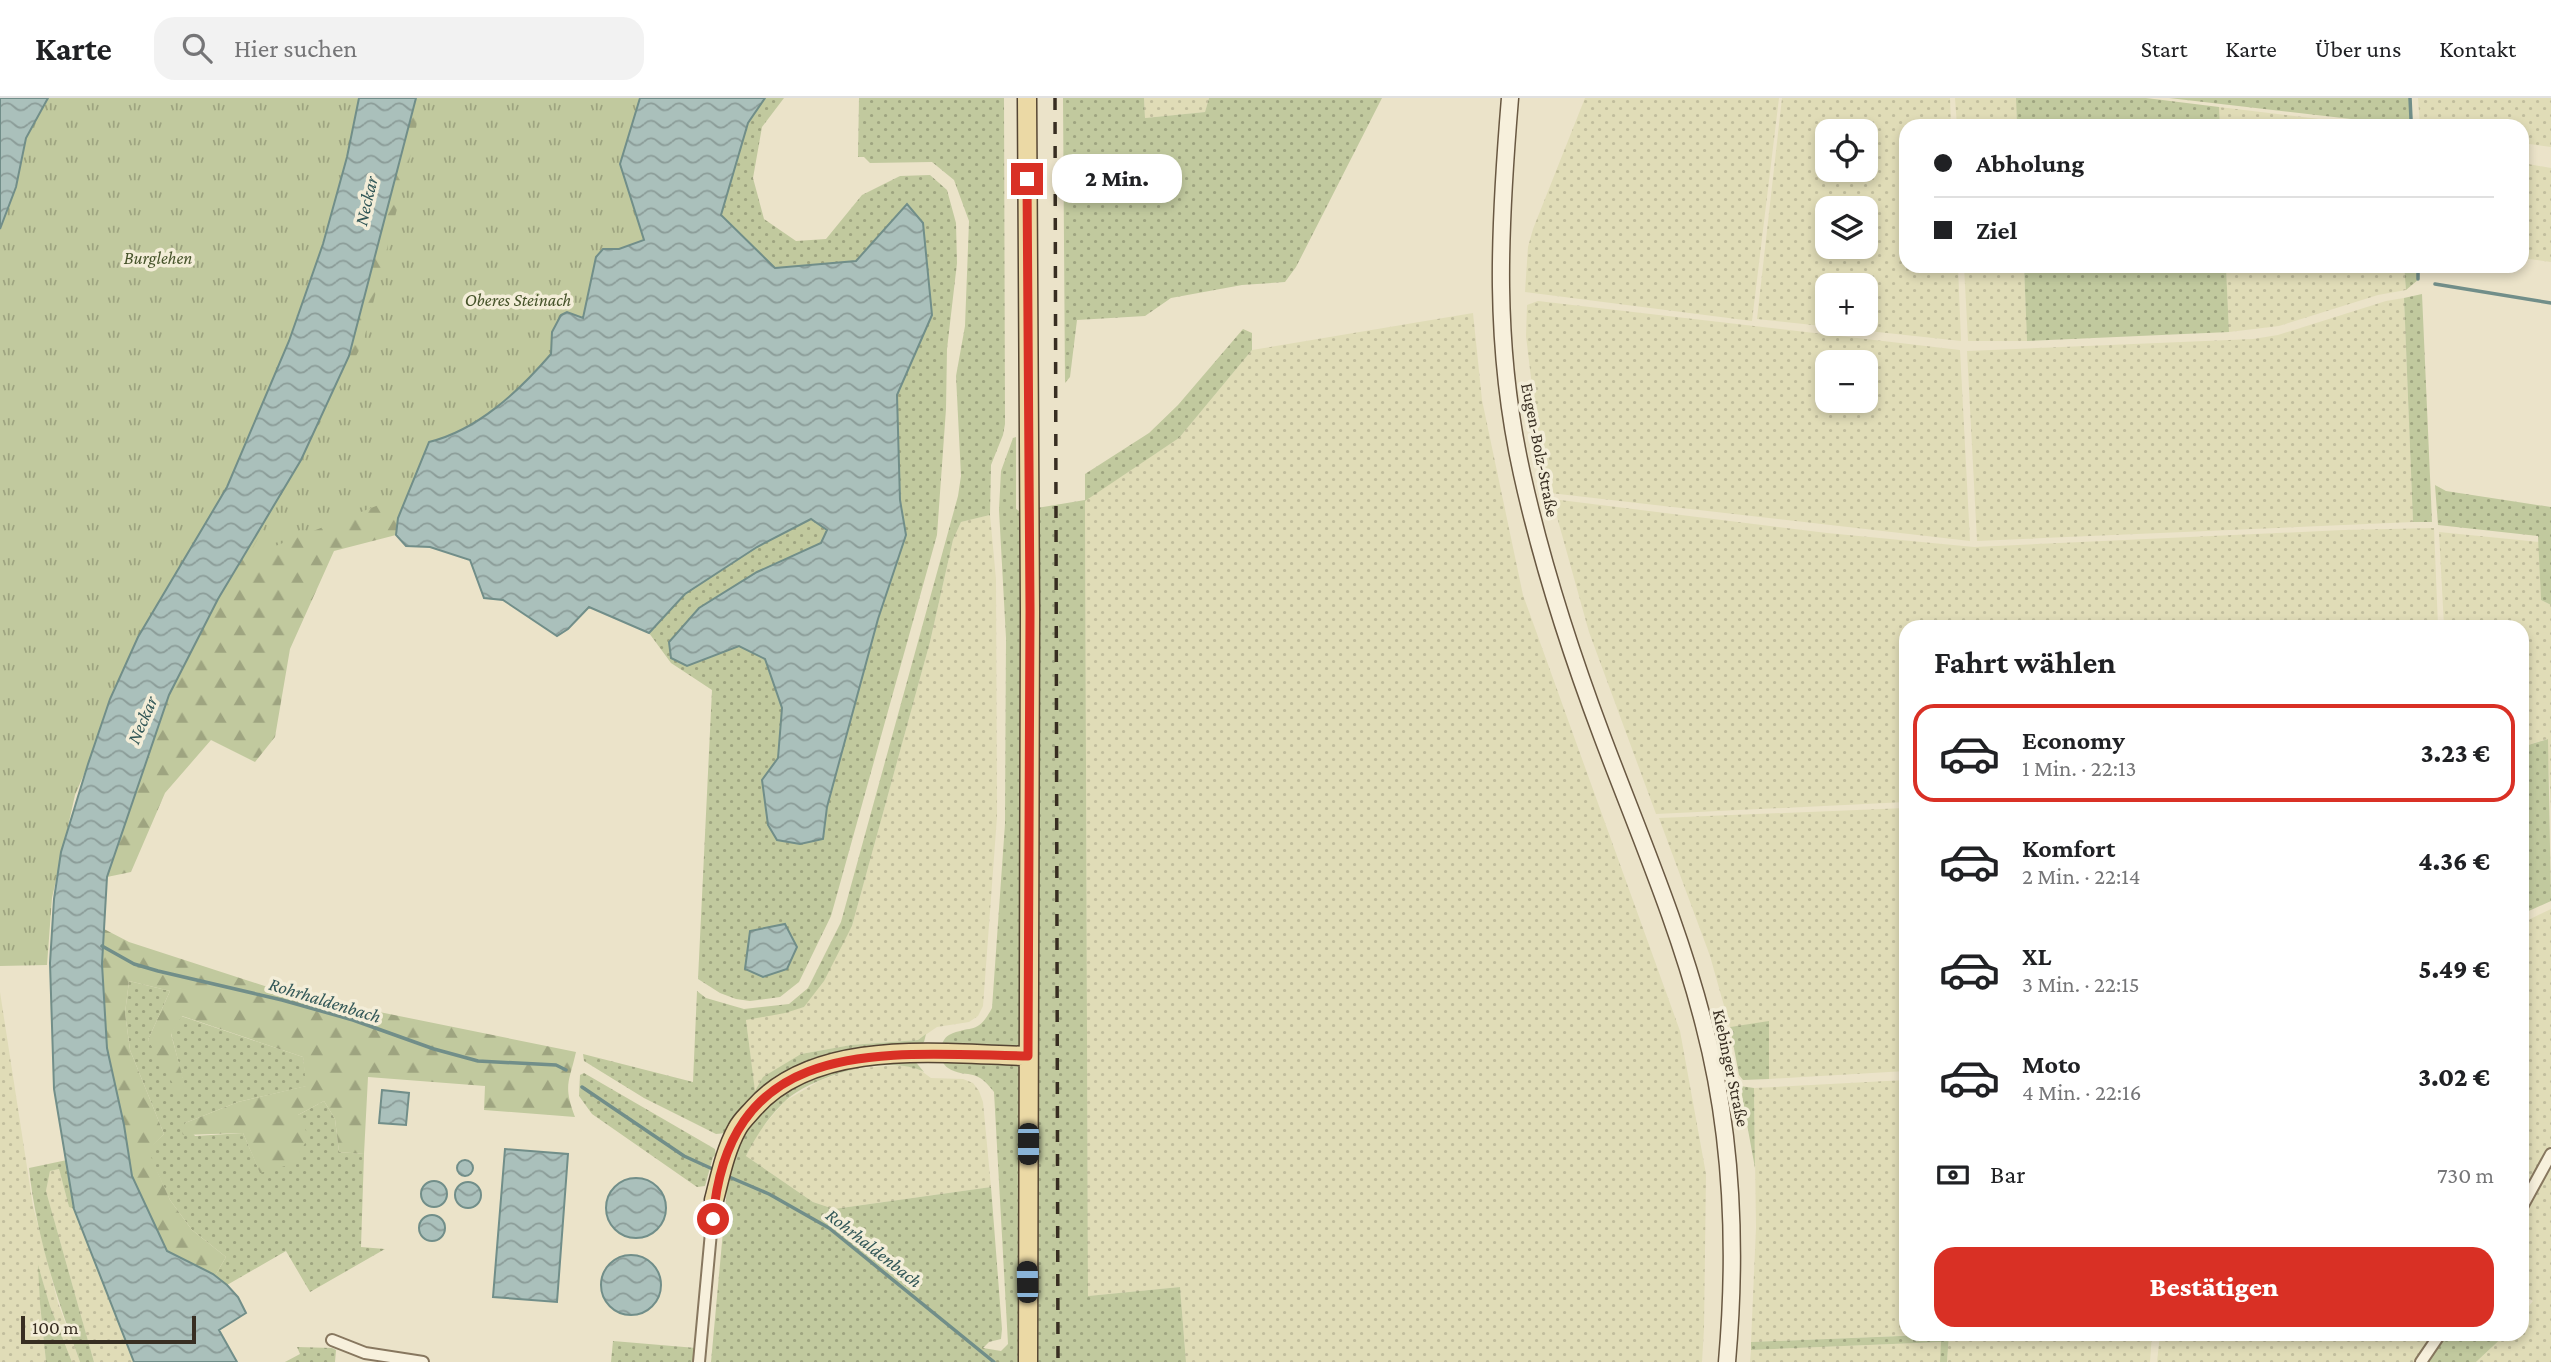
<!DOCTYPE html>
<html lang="de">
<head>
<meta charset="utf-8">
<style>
  body { margin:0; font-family:"Crimson Pro",serif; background:#f2f2f2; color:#202124; height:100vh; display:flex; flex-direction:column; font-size:26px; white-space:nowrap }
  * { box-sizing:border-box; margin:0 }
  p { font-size:23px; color:#757577 }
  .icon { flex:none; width:38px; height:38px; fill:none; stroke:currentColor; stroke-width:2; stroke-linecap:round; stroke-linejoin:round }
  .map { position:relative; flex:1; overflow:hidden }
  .side { position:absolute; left:1899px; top:522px; width:630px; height:721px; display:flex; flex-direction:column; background:#fff; border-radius:21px; box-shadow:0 4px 10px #0003 }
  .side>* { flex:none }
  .guide { position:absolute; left:1899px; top:21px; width:630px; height:154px; border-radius:21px; box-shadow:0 4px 10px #0003; display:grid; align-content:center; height:154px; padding:0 35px; background:#fff }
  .controls { position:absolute; left:1815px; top:21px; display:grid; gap:14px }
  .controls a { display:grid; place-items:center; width:63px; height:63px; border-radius:14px; background:#fff; box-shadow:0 4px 10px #0003; font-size:35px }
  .scale { position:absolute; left:21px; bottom:18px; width:175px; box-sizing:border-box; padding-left:7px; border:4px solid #382e22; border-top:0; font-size:19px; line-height:24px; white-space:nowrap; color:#382e22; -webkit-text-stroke:5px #f3edd8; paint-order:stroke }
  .end { position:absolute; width:32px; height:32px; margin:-16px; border:9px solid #d93025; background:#fff; box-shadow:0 0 0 4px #fff }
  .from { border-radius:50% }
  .bubble { position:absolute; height:49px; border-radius:21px; background:#fff; box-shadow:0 4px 10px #0003; font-size:23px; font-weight:800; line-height:49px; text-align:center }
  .car { position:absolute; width:21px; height:42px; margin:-21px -10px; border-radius:9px; box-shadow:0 0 5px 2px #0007; background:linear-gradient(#222 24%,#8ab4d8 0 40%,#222 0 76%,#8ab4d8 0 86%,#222 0) }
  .guide b { display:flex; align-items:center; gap:24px; height:66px; font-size:26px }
  .guide b+b { border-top:2px solid #e0e0e0 }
  .guide i { width:18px; height:18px; background:#202124 }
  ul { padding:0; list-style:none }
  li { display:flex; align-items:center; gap:21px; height:98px; margin:0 14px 10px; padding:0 21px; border:4px solid transparent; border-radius:21px }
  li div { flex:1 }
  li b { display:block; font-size:26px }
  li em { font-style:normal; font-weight:800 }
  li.current { border-color:#d93025 }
  li>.icon { width:63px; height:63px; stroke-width:1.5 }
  h2 { padding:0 35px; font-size:32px; line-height:84px }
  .pay { display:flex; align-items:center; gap:18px; height:77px; padding:0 35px; font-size:26px }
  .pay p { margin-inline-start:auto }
  .cta { display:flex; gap:14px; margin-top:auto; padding:14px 35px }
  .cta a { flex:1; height:80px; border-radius:21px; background:#d93025; color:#fff; font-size:28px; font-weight:800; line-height:80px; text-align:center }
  header { display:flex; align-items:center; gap:42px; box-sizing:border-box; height:98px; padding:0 35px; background:#fff; border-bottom:2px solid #e0e0e0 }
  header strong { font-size:33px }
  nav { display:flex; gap:38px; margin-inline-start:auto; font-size:24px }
  .search { width:490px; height:63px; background:#f2f2f2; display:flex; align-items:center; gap:18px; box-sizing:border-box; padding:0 24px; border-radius:21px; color:#757577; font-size:26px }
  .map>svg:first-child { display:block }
</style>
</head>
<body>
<header>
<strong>Karte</strong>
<div class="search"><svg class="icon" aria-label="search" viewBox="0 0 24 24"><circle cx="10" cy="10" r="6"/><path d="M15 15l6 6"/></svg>Hier suchen</div>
<nav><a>Start</a><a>Karte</a><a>Über uns</a><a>Kontakt</a></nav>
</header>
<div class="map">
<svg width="2551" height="1264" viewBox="0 0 2551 1264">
  <defs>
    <pattern id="farmland-dots" width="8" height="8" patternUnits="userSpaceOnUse" patternTransform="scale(1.75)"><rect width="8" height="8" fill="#e0dcb7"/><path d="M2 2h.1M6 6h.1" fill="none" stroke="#c1bd9d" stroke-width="1.8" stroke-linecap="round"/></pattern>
    <pattern id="grass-dots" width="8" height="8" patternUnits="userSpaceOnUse" patternTransform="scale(1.75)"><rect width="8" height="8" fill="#c1c99e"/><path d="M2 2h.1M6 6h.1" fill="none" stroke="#9ea480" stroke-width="1.8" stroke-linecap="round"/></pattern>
    <pattern id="forest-firs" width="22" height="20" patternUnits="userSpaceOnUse" patternTransform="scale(1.75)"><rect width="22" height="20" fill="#c1c99e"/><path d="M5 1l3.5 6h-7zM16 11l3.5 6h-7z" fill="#9ea480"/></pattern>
    <pattern id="park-tufts" width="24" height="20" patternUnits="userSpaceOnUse" patternTransform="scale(1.75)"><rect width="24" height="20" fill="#c1c99e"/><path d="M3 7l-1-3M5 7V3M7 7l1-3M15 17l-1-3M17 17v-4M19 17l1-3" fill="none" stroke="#9ea480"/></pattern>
    <pattern id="water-waves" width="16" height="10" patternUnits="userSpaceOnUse" patternTransform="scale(1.75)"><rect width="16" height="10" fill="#aac0bb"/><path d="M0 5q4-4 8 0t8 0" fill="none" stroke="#8b9c98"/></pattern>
  </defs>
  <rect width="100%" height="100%" fill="#ebe3c9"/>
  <path fill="url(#farmland-dots)" fill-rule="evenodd" d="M1144 0H1209L1205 14 1145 20Z
    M1585 0H1779L1752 223 1525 194 1528 149 1533 131Z
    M1782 0H1950L1951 28H1906V168H1958L1961 243 1757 221ZM1827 33H1866V72H1827ZM1827 110H1866V149H1827ZM1827 187H1866V226H1827Z
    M1955 0H2016L2017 28H1957Z
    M2418 0H2551V49L2522 45V28H2420Z
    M2219 9 2377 28H2220Z
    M2522 65 2551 70V164L2522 160Z
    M1964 168H2024L2027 243H1968Z
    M2226 168H2404L2406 192 2378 197 2279 228 2229 234Z
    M2404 200 2413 424 1977 443 1967 253 2253 241 2278 237 2386 203Z
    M1538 203 1960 252 1970 443 1550 395 1537 330 1526 238 1527 207ZM1827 264H1866V303H1827Z
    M1473 215 1482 302 1523 497 1680 933 1706 1076 1704 1231 1702 1264H1186L1180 1189 1088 1198 1085 402 1179 340 1252 252Z
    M1552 401 1827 435 1974 449 2343 432 2434 430 2438 528H1906V704L1656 716 1589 534Z
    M990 417 996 481 997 719 983 908 978 918 969 924 937 929 918 942 851 947 801 956 755 995 746 922 804 909 852 828 930 544 953 442 961 424Z
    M2439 434 2539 444 2541 502 2551 507V711L2547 641 2522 649V528H2444Z
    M1906 710V973L1769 981 1768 924 1730 929 1710 858 1659 720Z
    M2551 811V1047L2522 1101V825Z
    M0 894 33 1108 58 1205 80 1264H72L71 1261 50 1208 39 1171 40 1206 46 1264H0Z
    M898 967 916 969 931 980 963 981 973 985 979 993 983 1004 991 1089 834 1111 813 1104 746 1058 759 1033 785 1003 821 982 853 971Z
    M1906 982V1236H1943L1751 1244 1756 1130 1754 990Z
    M59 1071 69 1109 74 1111 134 1264H94L46 1093 50 1073Z
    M2549 1072H2551V1264H2476L2506 1236H2522V1217L2533 1203 2522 1196V1120Z
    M1949 1236H2152L2150 1264H1947Z
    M2160 1236H2437L2416 1264H2157Z
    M1942 1244 1940 1264H1750L1751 1252Z"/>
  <path fill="url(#grass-dots)" d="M765 0H784L762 29 753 80 764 121 796 143 826 141 862 97 900 78 930 77 947 92 956 125 957 165 947 251 946 311 937 437 831 818 799 884 780 899 750 903 736 901 720 895 698 881 712 592 671 565 649 535 685 496 757 449 812 421 828 432 821 445 757 474 687 568 739 548 765 561 782 610 778 660 762 682 823 741 827 709 878 521 906 437 900 402 897 297 932 217 907 106 856 163 775 170 721 117 748 25Z
    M859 0H1004L1005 326 1003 337 991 367 990 417 961 424 953 442 930 544 852 828 824 883 804 909 785 915 746 922 755 993 763 979 801 956 851 947 918 942 926 936 924 944 919 948C899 951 878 948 859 950 805 958 751 986 726 1035L716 1036 644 1000 584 963 583 956 693 984 697 893 706 900 744 911 789 906 808 890 841 824 958 398 961 378 956 278 965 228 969 123 954 82 932 64 870 65 864 59H858Z
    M1063 0H1144L1145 20 1205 14 1209 0H1382L1296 169 1285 184 1242 187 1171 200 1145 218 1077 222 1070 279 1065 285Z
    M2016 0H2146L2219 9 2220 28H2017Z
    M2169 0H2411L2412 28Z
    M2024 168H2226L2229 234 2027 243Z
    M2404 168H2420L2419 181 2406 192Z
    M2422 196 2432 424H2413L2404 200Z
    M1243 231 1252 235V252L1179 340 1085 403 1088 1198 1180 1189 1186 1264H711L727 1090 735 1054 751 1025 780 996 815 975 840 968 914 962 924 974C889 955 810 978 783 1005 767 1021 756 1038 746 1058L813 1104 834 1111 991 1089 1002 1231 1001 1241 989 1244 983 1250 1001 1253 1008 1246 994 994C974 967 967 982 948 970 938 964 939 942 949 937 972 926 977 938 992 910L1005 726 1006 540 999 412 1001 373 1013 340 1016 339V411L1019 413 1085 402V376L1149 335 1178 307Z
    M2435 387 2446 393 2551 409V507L2541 502 2538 438 2438 427Z
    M2548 641 2551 803 2522 816V649Z
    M129 883 170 893 148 942 186 994 171 935 181 918 303 959 307 988 238 1004 185 1025 195 1038 243 1035 260 1074 298 1017 324 1003 335 1021 339 1054 364 1056 361 1149 385 1151 310 1194 286 1153 227 1187 215 1178 226 1159 192 1132 170 1102 147 1052 164 1036 130 952 125 915Z
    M1769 923V981L1743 982 1739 977 1730 929Z
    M584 975 715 1051 716 1057 713 1059 705 1088 697 1089 592 1016 579 998 580 977Z
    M1740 988 1754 990 1755 1070Z
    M67 1062 74 1111 69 1109 59 1071 50 1073 46 1093 94 1264H80C57 1201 36 1137 29 1070Z
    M38 1167 50 1208 72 1264H46L40 1206Z
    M1949 1236 1947 1264H1940L1941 1244 1751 1252V1244Z
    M2444 1236H2506L2476 1264H2423Z
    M613 1243 696 1250 695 1264H611Z
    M297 1249 332 1250 336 1252 335 1264H285L300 1256Z"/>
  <path fill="url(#forest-firs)" d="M416 0H586L398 420 396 437 334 453 290 551 275 639 255 664 211 642 165 695 131 774 107 779 169 597 218 501 301 362 349 258Z
    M104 831 129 844 286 895 576 954C569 985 563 987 575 1019L484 1012 485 988 368 979 364 1056 339 1054 335 1021 324 1003 298 1017 309 1039 292 1066 260 1075 243 1035 183 1037 181 1032 185 1025 238 1004 306 988 303 959 182 918 171 936 187 995 177 993 148 942 170 893 129 883 125 915 130 952 164 1036 148 1052 170 1102 192 1132 226 1159 215 1178 167 1153 132 1078 124 1027 107 950 102 866Z"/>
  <path fill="url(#park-tufts)" d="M0 0H368L338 130 241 376 134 561 75 697 52 800 47 867 0 868Z
    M421 0H643L665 293 248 459 363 245 413 48Z"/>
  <path fill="url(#water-waves)" stroke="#718e89" stroke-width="2" d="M0 0H48L26 40 16 89 0 131Z
    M359 0H416L349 258 301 362 218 501 169 597 107 779 102 866 107 950 124 1027 132 1078 167 1153 213 1176 227 1187 238 1199 246 1215 219 1232 237 1264H134L74 1111 54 991 50 865 54 801 61 754 88 666 110 601 138 539 227 389 289 243 323 146 347 59Z
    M640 0H765L748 25 721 117 775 170 856 163 907 106 923 125 932 217 897 297 900 402 906 437 878 521 827 709 823 741 800 746 777 742 768 727 762 682 778 660 782 610 765 561 739 548 687 568 671 560 669 544 699 510 757 474 821 445 827 432 811 421 757 449 685 496 649 535 589 509 568 531 557 538 503 502 484 500 470 462 430 449 406 448 396 437 398 420 429 344C478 332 519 293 551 256L552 234 561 217 567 214 583 220 596 159 603 151H619L644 142 620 66Z
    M785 826 797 849 787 871 763 879 745 871 750 833Z
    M382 992 409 995 406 1027 379 1025Z
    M505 1051 568 1056 557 1204 493 1199Z
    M457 1070a8 8 0 1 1 16 0a8 8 0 1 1-16 0Z
    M606 1110a30 30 0 1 1 60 0a30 30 0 1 1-60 0Z
    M421 1096a13 13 0 1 1 26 0a13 13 0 1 1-26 0Z
    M455 1097a13 13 0 1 1 26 0a13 13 0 1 1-26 0Z
    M419 1130a13 13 0 1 1 26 0a13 13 0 1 1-26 0Z
    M601 1187a30 30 0 1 1 60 0a30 30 0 1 1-60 0Z"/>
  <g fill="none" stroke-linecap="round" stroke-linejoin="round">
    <path stroke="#718e89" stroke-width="3.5" d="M2410 0 2411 21
      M2418 168V181
      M2435 186 2551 205
      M102 848 134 866 158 873 282 902 353 922 434 951 478 963 556 967 566 972
      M582 989 684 1058 717 1073
      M727 1078 769 1096 829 1130 994 1264"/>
    <g stroke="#87775f" stroke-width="14">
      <path id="street" d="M2522 1109 2551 1056
        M332 1242 365 1255 423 1264
        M699 1264 714 1102
        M2421 1264 2440 1236"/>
    </g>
    <g stroke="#695842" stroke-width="19">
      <path id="secondary" d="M1510 0C1499 132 1493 246 1522 376 1542 466 1570 553 1602 638 1638 734 1679 828 1704 927 1733 1038 1737 1151 1727 1264"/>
    </g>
    <g stroke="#554533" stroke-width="21">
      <path id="primary" d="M1027 0 1030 513 1028 1264
        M714 1102C720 1079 725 1053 737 1031 741 1023 748 1017 754 1010 817 939 942 956 1028 958"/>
    </g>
    <use href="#street" stroke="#f7f0dc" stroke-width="10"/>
    <use href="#secondary" stroke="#f7f0dc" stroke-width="16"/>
    <use href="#primary" stroke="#ebd9a5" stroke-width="18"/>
    <path stroke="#382e22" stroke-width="3.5" stroke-dasharray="12 12" stroke-linecap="butt" d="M1055 0 1058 1264"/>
  </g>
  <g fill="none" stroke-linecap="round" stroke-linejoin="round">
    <path stroke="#d93025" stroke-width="9" d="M713 1121C729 933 887 956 1028 958L1030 513 1027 81"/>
  </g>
  <g text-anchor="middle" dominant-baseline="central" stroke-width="7" stroke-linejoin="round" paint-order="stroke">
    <g font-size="18" font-style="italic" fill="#46532a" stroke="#f3edd8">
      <text x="158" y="160">Burglehen</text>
      <text x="518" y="202">Oberes Steinach</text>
    </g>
    <g font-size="18" fill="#382e22" stroke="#f3edd8">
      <text transform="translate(1540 352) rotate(79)">Eugen-Bolz-Straße</text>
      <text transform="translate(1731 970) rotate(78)">Kiebinger Straße</text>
    </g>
    <g font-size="19" font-style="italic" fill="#325757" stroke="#f3edd8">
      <text transform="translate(366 103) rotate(-77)">Neckar</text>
      <text transform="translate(142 622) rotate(-67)">Neckar</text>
      <text transform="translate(325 902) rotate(17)">Rohrhaldenbach</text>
      <text transform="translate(874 1150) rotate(38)">Rohrhaldenbach</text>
    </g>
  </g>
</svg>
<div class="controls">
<a><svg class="icon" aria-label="locate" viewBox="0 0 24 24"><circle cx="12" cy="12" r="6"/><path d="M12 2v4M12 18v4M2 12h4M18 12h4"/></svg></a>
<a><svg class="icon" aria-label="layers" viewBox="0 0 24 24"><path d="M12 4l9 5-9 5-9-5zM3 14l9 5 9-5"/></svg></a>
<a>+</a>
<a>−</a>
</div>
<div class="scale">100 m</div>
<i class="end from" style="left:713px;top:1121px"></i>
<i class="end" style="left:1027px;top:81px"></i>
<div class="bubble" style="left:1052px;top:56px;width:130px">2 Min.</div>
<i class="car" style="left:1028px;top:1046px;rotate:180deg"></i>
<i class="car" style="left:1027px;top:1184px;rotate:359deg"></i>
<div class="guide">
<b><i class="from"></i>Abholung</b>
<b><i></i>Ziel</b>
</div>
<section class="side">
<h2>Fahrt wählen</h2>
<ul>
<li class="current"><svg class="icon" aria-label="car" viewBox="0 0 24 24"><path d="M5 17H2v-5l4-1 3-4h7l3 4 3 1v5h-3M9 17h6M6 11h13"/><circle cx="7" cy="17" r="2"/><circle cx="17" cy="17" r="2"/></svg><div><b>Economy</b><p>1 Min. · 22:13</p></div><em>3.23 €</em></li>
<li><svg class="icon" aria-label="car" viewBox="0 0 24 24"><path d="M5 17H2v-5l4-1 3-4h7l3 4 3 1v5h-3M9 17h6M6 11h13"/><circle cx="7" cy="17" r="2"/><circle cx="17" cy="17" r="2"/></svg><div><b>Komfort</b><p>2 Min. · 22:14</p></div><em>4.36 €</em></li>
<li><svg class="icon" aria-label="car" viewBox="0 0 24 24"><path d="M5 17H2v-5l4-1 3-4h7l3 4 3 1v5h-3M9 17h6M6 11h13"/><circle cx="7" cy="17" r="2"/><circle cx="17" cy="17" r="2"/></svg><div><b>XL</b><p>3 Min. · 22:15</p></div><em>5.49 €</em></li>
<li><svg class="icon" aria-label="car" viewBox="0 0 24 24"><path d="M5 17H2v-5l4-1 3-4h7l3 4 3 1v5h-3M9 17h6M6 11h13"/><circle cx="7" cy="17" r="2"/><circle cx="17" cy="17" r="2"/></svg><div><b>Moto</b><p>4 Min. · 22:16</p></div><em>3.02 €</em></li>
</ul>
<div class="pay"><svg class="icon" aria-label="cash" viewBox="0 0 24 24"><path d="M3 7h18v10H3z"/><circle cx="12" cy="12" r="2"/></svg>Bar<p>730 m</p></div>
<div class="cta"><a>Bestätigen</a></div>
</section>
</div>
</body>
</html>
